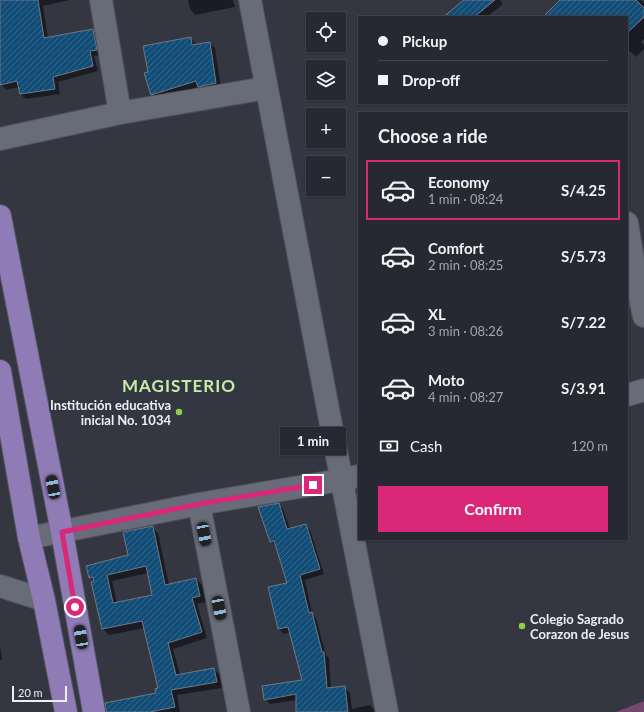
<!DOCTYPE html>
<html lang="en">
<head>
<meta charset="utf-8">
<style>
  body { margin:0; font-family:Lato,sans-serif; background:#33343e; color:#f1f3f6; height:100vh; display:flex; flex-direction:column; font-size:15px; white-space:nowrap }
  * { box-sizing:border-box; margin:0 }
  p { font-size:13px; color:#a4a6ac }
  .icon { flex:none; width:22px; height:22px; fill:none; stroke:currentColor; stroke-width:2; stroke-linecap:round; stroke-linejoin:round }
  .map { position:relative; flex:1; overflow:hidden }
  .side { position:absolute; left:358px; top:112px; width:270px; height:428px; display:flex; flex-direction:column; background:#272832; border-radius:0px; box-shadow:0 1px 3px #0004,0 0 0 1px #43444d }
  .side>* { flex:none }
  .guide { position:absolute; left:358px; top:16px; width:270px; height:88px; border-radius:0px; box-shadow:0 1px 3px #0004,0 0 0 1px #43444d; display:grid; align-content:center; height:88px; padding:0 20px; background:#272832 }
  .fabs { position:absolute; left:306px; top:12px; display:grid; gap:8px }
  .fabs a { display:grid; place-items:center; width:40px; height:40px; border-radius:0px; background:#272832; box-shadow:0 1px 3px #0004,0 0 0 1px #43444d; font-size:20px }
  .scale { position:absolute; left:12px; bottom:10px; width:55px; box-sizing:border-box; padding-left:4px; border:2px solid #eceef5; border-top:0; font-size:11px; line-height:14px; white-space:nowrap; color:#eceef5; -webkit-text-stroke:3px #343642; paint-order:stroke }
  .end { position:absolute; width:18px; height:18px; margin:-9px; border:5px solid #db2777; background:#fff; box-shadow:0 0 0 2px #fff }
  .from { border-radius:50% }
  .bubble { position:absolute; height:28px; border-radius:0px; background:#272832; box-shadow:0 1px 3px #0004,0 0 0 1px #43444d; font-size:13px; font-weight:700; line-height:28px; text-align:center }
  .car { position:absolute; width:12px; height:24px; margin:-12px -6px; border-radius:5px; box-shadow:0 0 3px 1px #0007; background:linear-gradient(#222 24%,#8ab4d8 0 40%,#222 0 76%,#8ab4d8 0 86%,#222 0) }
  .guide b { display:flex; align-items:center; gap:14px; height:38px; font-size:15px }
  .guide b+b { border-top:1px solid #43444d }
  .guide i { width:10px; height:10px; background:#f1f3f6 }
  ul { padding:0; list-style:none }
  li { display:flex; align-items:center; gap:12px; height:60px; margin:0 8px 6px; padding:0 12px; border:2px solid transparent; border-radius:0px }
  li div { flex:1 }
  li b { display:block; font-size:15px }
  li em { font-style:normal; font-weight:700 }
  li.on { border-color:#db2777 }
  li>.icon { width:36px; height:36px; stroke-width:1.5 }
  h2 { padding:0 20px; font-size:18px; line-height:48px }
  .pay { display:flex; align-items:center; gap:10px; height:44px; padding:0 20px; font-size:15px }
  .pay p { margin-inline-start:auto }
  .cta { display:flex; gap:8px; margin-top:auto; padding:8px 20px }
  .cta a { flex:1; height:46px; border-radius:0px; background:#db2777; color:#fff; font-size:16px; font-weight:700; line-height:46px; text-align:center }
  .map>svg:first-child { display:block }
</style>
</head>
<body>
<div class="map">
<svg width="644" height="712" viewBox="0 0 644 712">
  <defs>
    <pattern id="building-hatch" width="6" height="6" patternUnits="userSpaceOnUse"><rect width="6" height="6" fill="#124d78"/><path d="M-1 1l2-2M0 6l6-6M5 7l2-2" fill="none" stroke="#35678c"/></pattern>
  </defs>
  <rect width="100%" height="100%" fill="#343642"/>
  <path fill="#764771" d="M644 701V712H616Z"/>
  <path fill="#0007" fill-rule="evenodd" d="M0 0H70L43 6 48 38 93 30 98 36 101 55 94 56 98 71 58 82 60 94 26 99 20 94 19 87 6 90 1 84 0 79Z
    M188 0H233L235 7 195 15 190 9Z
    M465 0H500L503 4 487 17H450Z
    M560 0H641L644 3V39L641 42 644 45V49L636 57 627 49V17H544Z
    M191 38 196 45 210 43 215 48 221 88 205 92 200 87 157 100 152 94 149 72Z
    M278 504 283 509 290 529 305 525 310 530 324 574 305 580 312 614 316 618 326 655 329 658 331 689 345 688 350 693 352 709 370 705 376 712H305L303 699 270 704 265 699 303 681 291 632 284 634 279 629 288 583 277 546 271 542Z
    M152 527 158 533 169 585 196 579 202 585 206 602 197 604 207 638 173 649 180 675 214 669 220 675 222 688 177 695 180 712H114L157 693 159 689 145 628 109 635 103 629 95 582 90 577 129 556ZM148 573 153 595 117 603 112 581Z
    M0 645 2 660H0Z"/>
  <path fill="url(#building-hatch)" stroke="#6e7983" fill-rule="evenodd" d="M0 0H38L44 38 93 29 97 50 90 51 93 66 53 77 55 89 20 94 17 81 0 85Z
    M464 0H495L474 17H443Z
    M560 0H636L644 8V17L627 33V17H543Z
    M191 37 192 45 210 42 216 83 198 87 196 81 151 95 144 73 148 72 143 46Z
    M279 503 287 529 306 524 320 569 300 575 309 613 312 612 322 652H324L327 688 345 686 348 712H296V694L264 700 262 686 302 680 288 627 278 629 268 587 287 583 275 544 274 541 270 542 258 507Z
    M153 526 165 585 196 578 200 596 192 598 202 632 168 643 176 675 214 668 217 682 171 690 175 707 150 712H106L105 703 156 693 155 689 158 688 142 621 102 629 91 582H94L93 577 89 578 86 566 128 555 123 532ZM146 566 152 595 113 603 107 575Z"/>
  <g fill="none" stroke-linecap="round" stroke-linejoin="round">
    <g stroke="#51545d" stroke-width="24">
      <path id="minor" d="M101 0 120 113
        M250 0C295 237 340 475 387 712
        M0 139 120 113 266 88
        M627 223 637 285 644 316
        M627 395 644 390
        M199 504 239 712
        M29 538 199 504 341 480 359 476
        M0 586 44 600"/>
    </g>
    <g stroke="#51545d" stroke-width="24">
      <path id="major" d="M0 216 62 532 94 712
        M0 371 29 538 44 600 66 712"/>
    </g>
    <use href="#minor" stroke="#686b78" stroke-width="22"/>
    <use href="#major" stroke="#8f7bb5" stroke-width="22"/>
  </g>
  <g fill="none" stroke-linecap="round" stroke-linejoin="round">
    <path stroke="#db2777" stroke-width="5" d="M75 607 62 532 199 504 313 485"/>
  </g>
  <g fill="#8dce44" stroke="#343642" stroke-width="1.5">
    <circle cx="179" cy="412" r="4"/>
    <circle cx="522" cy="626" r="4"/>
  </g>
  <g text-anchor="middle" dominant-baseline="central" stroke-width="4" stroke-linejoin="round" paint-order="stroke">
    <g font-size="13" font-weight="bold" fill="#eceef5" stroke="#343642" text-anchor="end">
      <text x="171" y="405">Institución educativa<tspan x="171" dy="15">inicial No. 1034</tspan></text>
      <text x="530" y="619" text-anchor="start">Colegio Sagrado<tspan x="530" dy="15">Corazon de Jesus</tspan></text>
    </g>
    <g font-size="17" font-weight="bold" letter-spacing="1" fill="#c6eba6" stroke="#343642">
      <text x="179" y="385">MAGISTERIO</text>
    </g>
  </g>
</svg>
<div class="fabs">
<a><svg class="icon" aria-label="locate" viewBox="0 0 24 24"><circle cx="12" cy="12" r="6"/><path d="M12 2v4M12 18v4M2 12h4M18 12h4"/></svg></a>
<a><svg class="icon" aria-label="layers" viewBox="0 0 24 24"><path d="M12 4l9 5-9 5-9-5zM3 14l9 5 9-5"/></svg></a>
<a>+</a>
<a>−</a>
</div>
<div class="scale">20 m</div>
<i class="end from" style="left:75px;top:607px"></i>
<i class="end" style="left:313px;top:485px"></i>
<div class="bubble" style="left:280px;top:427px;width:66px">1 min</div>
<i class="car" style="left:53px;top:487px;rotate:349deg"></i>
<i class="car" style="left:204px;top:534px;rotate:169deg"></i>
<i class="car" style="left:219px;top:608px;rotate:169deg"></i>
<i class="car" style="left:81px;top:637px;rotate:350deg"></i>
<div class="guide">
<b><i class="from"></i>Pickup</b>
<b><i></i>Drop-off</b>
</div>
<section class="side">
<h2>Choose a ride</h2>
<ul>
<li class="on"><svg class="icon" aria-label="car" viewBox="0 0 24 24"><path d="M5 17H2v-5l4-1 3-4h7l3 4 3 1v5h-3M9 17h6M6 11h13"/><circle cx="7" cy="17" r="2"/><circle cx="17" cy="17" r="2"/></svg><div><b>Economy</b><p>1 min · 08:24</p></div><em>S/4.25</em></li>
<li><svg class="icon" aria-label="car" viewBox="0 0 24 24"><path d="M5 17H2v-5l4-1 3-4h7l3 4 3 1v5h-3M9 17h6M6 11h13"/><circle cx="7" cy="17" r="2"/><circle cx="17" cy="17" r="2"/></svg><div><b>Comfort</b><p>2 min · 08:25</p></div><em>S/5.73</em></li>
<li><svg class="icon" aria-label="car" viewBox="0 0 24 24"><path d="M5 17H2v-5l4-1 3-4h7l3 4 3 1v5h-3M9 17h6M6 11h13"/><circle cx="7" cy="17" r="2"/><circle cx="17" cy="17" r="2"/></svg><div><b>XL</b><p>3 min · 08:26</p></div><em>S/7.22</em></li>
<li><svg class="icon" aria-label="car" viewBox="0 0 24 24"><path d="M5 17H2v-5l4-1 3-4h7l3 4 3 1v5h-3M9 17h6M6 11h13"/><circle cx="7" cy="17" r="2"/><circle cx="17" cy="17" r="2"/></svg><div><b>Moto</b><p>4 min · 08:27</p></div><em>S/3.91</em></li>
</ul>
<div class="pay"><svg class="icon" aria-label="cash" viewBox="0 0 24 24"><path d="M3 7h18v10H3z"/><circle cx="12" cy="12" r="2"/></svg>Cash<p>120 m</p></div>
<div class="cta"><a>Confirm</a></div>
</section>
</div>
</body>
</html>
